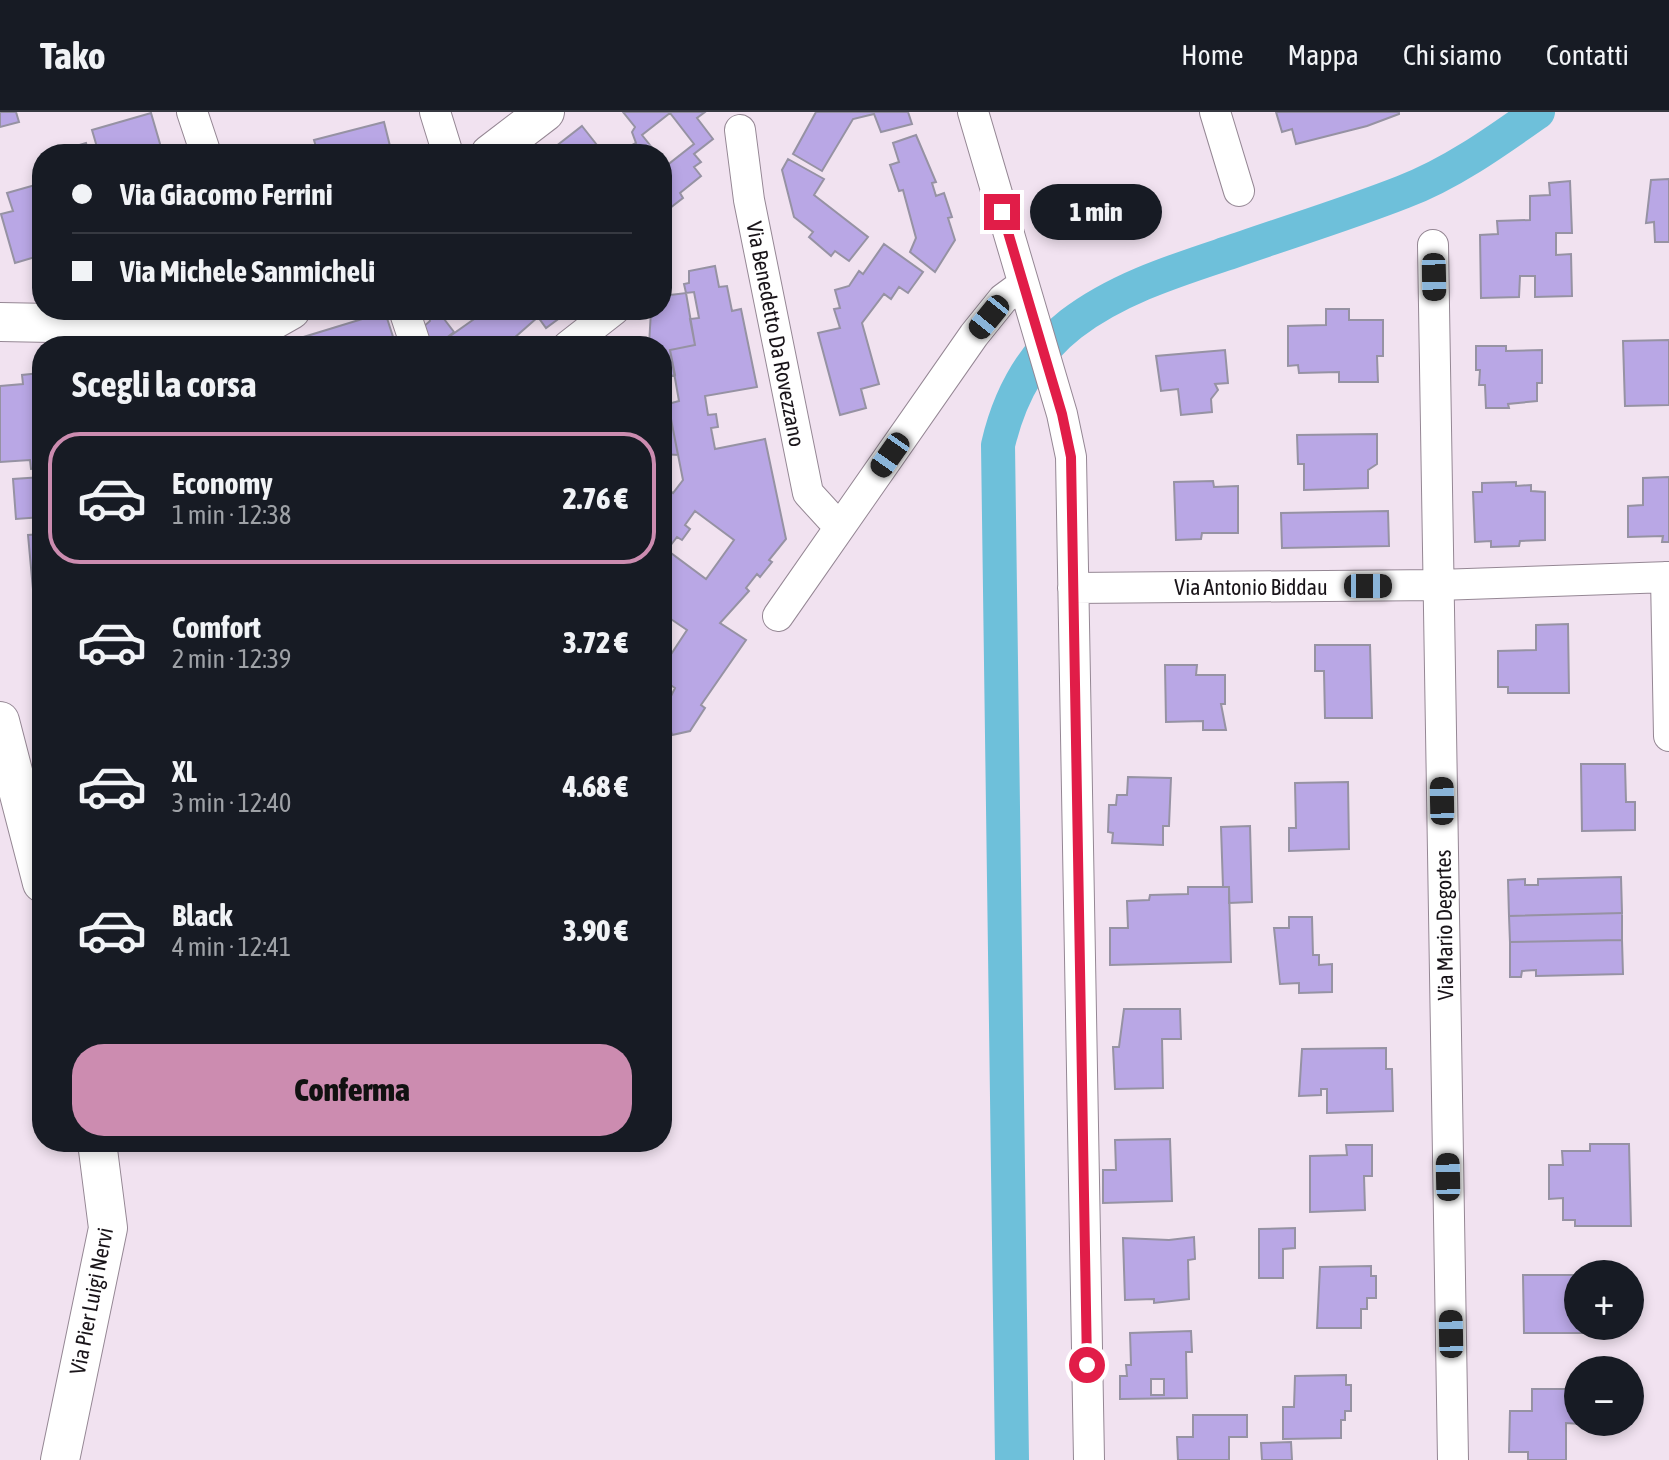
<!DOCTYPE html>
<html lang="it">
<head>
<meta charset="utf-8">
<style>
  body { margin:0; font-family:"Asap Condensed",sans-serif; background:#20242c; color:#f1f3f6; height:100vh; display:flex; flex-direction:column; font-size:30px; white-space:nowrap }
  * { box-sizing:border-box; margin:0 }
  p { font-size:26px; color:#9ea1a6 }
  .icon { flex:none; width:44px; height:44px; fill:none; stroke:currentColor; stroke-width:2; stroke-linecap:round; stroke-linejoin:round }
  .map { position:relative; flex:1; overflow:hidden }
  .details { position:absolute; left:32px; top:224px; width:640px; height:816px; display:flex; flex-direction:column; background:#171b24; border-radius:32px; box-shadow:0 4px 12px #0003 }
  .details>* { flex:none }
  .guide { position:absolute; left:32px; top:32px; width:640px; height:176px; border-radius:32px; box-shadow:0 4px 12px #0003; display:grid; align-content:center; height:176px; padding:0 40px; background:#171b24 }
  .tools { position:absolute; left:1564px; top:1148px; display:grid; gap:16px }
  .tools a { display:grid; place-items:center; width:80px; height:80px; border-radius:50%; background:#171b24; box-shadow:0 4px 12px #0003; font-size:40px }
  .end { position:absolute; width:36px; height:36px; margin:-18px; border:10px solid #e11d48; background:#fff; box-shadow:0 0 0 4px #fff }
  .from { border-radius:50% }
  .bubble { position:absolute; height:56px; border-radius:28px; background:#171b24; box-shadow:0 4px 12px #0003; font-size:26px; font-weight:800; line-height:56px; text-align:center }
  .car { position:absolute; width:24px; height:48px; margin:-24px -12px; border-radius:10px; box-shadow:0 0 6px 2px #0007; background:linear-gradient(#222 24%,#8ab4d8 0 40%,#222 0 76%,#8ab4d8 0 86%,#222 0) }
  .guide b { display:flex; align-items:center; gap:28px; height:76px; font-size:30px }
  .guide b+b { border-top:2px solid #363941 }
  .guide i { width:20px; height:20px; background:#f1f3f6 }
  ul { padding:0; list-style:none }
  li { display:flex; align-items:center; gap:24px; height:132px; margin:0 16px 12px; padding:0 24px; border:4px solid transparent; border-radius:32px }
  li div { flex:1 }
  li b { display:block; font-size:30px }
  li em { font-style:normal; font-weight:800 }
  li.selected { border-color:#cc8cb0 }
  li>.icon { width:72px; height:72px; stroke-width:1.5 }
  h2 { padding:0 40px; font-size:36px; line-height:96px }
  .cta { display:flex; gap:16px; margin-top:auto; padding:16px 40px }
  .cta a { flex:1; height:92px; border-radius:32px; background:#cc8cb0; color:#111; font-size:32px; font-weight:800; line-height:92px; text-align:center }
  header { display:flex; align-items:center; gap:48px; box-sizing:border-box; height:112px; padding:0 40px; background:#171b24; border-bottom:2px solid #363941 }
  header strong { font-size:38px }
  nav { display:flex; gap:44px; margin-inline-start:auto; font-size:28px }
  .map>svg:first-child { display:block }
</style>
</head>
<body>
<header>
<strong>Tako</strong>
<nav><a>Home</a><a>Mappa</a><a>Chi siamo</a><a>Contatti</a></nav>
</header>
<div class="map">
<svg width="1669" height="1348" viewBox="0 0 1669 1348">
  <rect width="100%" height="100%" fill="#f1e2f0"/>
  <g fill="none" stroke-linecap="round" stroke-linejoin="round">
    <path stroke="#6ec0da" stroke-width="34" d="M1012 1348 998 333C1009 286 1031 243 1071 212 1118 176 1177 158 1231 140 1288 120 1347 102 1403 80 1451 62 1497 29 1538 0"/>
  </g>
  <path fill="#b9a7e5" stroke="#9692a3" stroke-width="2" fill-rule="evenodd" d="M0 0H16L19 10 0 15Z
    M623 0H705L697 6 713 27 694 42 701 50 694 55 701 64 680 81 683 86 670 96 662 85V49L666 54 694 32 670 1 642 23 657 42H639L632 33 636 31 632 20 635 15Z
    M816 0H908L912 12 881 20 874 2 853 7 822 59 793 42Z
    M1276 0H1399V2L1367 14 1296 32 1292 17 1282 20Z
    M151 1 163 42H99L92 18Z
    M384 10 392 42H318L314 28Z
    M582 14 604 42H546Z
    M916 23 936 70 932 71 936 84 944 81 952 105 948 106 955 128 935 160 910 140 916 126 903 78 899 79 890 53 899 50 893 31Z
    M86 31 89 42H56V40Z
    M788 47 824 67 814 83 868 125 849 149 835 139 831 144 809 125 813 120 794 105 782 58Z
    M1669 67V130H1655L1654 110 1646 111 1651 68Z
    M1570 69 1572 121H1556V143L1571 142 1572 184 1535 185V164H1520L1519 185 1481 186 1480 123 1498 122 1497 109 1530 108V84L1550 83 1549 71Z
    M42 71V143L15 151 1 102 13 99 7 81Z
    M884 132 923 160 908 181 899 175 891 187 884 182 862 211 879 272 861 277 866 296 840 303 818 221 840 216 834 197 840 196 835 178 849 174 859 159 863 162Z
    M715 154 719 175 727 174 732 199 741 197 757 275 705 284 708 303 716 302 718 315 711 316 715 337 765 327 786 427 769 448 772 450 760 465 757 462 746 476 749 479 720 511 746 528 701 593 705 596 690 619 672 623 665 596 675 576 662 567V556L687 518 662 501V373L673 381 683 368 668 292 679 289 670 238 695 233 690 207 699 206 694 180 686 181 684 172 689 171V159ZM695 399 734 428 706 467 667 438 677 425 682 428 690 417 685 413Z
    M686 181 695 233 670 238 675 263 663 266 678 343 662 342V234H649L651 198H662V184Z
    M1326 197H1349V208H1383V244H1377L1378 270H1339V260L1299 261 1298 253 1288 254V214L1326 213Z
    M427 198H447L441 203 454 220 436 234H429L423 215 430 209Z
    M487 198H556L561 205 546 216 538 205 505 234H436Z
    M385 200 396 234H299L297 227Z
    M1669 228V293L1625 294 1623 229Z
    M1476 234H1506V239L1542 238V271H1537V289L1508 292 1509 296H1486L1485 273H1479L1480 258H1476Z
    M1225 238 1228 271 1215 272 1218 278 1211 287 1212 300 1181 303 1178 277 1161 279 1156 244Z
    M40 261 42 356 31 357 30 348 0 350V274L23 272 22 263Z
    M1377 322V352L1368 358V376L1304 378V352H1298L1297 323Z
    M42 365V405L16 407 13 367Z
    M1669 365V430H1662L1663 424 1628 425V394L1643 393V366Z
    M1213 369 1214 375 1238 374V421H1202L1201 427 1176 428 1174 370Z
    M1516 370V374L1531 373V379L1545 380V428L1520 429 1519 434 1491 435V429L1475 430 1473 380H1482V371Z
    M1388 399 1389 434 1282 436 1281 401Z
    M42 422V499H35L28 423Z
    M1568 512 1569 581H1508V575H1498V539L1536 538V513Z
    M1315 533H1370L1372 606H1325L1324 559H1315Z
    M1165 553H1197L1196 563H1225V592H1221L1226 618H1203V609L1166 610Z
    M1581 652H1625L1626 690H1635V718L1582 719Z
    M1128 665 1171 666 1169 714H1163V733L1112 731 1113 721 1108 720 1109 693H1116L1117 683H1127Z
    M1348 670 1349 737 1289 739V716H1296L1295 671Z
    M1250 714 1252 790 1229 791V775H1223L1221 715Z
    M1621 765 1622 801 1509 804 1508 768 1525 767V773H1538V767Z
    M1188 775H1229L1231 850 1110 853V816H1128L1127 789 1149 788 1150 783 1188 782Z
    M1622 801V828L1510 830 1509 804Z
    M1289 805H1312L1313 843H1319V853L1332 852V880L1299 881V871L1280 872 1274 816H1289Z
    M1622 828 1623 862 1536 864V858L1522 859 1521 865H1510V830Z
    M1124 897H1180L1181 927H1162L1163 976 1115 977 1113 935H1119Z
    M1386 936V957H1392L1393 999 1327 1001V977H1321V983L1299 984 1302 937Z
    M1170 1027 1172 1089 1103 1091V1058H1116L1115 1028Z
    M1590 1032H1629L1631 1114H1575V1108H1563V1086L1549 1087V1053H1563L1562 1039H1590Z
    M1346 1033H1372V1064H1364L1365 1098 1310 1100V1044L1347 1043Z
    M1295 1116V1136L1283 1137V1166H1259V1117Z
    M1194 1125 1195 1147 1188 1148 1189 1187 1154 1191V1187L1125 1188 1123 1126 1169 1128Z
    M1371 1154V1164H1376V1186H1367V1197H1361V1216H1317L1320 1155Z
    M1523 1163H1578V1214H1616V1221H1524Z
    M1191 1219 1192 1240H1186L1187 1286 1120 1287V1264H1127L1126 1253H1131L1130 1221ZM1151 1267H1164V1283H1151Z
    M1346 1263V1273H1351V1299H1345V1308H1341V1326L1283 1327V1295H1294L1295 1264Z
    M1532 1277H1578V1310L1581 1312 1566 1311V1348H1528V1340H1509L1510 1299H1532Z
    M1193 1303H1247V1325H1229V1348H1178L1177 1325H1193Z
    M1291 1330 1292 1348H1262L1261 1331Z"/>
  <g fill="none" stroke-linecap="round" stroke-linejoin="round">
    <g stroke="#958794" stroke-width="32">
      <path id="minor" d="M192 0 206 42
        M435 0 448 42
        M973 0 1062 302 1071 345 1089 1348
        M1215 0 1239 79
        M740 18 749 88 808 381 839 415
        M1433 133 1453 1348
        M404 198 416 234
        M568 234 614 198
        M1666 465 1669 624
        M1073 476 1438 473 1669 465
        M778 504 974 223 1003 187 1022 173"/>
    </g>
    <g stroke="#958794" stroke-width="40">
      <path id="tertiary" d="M490 42 545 0
        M0 210 261 215 291 198
        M0 609 42 771
        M60 1348 108 1116 97 1030"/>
    </g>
    <use href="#minor" stroke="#fff" stroke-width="30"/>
    <use href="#tertiary" stroke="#fff" stroke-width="38"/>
  </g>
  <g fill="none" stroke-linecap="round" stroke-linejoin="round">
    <path stroke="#e11d48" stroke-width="10" d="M1002 100 1062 302 1071 345 1087 1253"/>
  </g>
  <g text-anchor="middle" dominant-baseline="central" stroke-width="6" stroke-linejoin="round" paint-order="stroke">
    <g font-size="22" fill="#191419" stroke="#fff">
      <text transform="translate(776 222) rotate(79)">Via Benedetto Da Rovezzano</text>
      <text x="1251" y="475">Via Antonio Biddau</text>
      <text transform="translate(1444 813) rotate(-91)">Via Mario Degortes</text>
      <text transform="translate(91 1189) rotate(-79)">Via Pier Luigi Nervi</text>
    </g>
  </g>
</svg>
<div class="tools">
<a>+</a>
<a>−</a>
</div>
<i class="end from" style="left:1087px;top:1253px"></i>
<i class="end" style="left:1002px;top:100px"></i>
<div class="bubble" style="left:1030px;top:72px;width:132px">1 min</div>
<i class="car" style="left:1434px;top:165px;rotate:179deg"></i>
<i class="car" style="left:989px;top:205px;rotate:219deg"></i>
<i class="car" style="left:890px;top:343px;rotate:215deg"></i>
<i class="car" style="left:1368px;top:474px;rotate:90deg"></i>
<i class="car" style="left:1442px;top:689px;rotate:359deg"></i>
<i class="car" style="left:1448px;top:1065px;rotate:359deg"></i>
<i class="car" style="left:1451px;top:1222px;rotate:359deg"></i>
<div class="guide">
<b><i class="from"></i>Via Giacomo Ferrini</b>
<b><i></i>Via Michele Sanmicheli</b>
</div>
<section class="details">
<h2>Scegli la corsa</h2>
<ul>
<li class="selected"><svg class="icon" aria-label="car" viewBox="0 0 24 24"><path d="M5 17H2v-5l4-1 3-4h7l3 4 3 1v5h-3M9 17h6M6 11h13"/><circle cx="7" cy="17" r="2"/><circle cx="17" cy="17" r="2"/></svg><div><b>Economy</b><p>1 min · 12:38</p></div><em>2.76 €</em></li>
<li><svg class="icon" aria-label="car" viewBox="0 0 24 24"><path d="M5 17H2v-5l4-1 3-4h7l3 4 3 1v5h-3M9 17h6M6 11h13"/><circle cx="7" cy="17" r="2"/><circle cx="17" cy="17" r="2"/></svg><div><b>Comfort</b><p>2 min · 12:39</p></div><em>3.72 €</em></li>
<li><svg class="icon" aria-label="car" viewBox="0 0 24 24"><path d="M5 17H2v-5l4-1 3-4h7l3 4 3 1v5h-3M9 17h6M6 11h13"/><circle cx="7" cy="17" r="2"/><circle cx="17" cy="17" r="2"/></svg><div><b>XL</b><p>3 min · 12:40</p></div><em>4.68 €</em></li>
<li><svg class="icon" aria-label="car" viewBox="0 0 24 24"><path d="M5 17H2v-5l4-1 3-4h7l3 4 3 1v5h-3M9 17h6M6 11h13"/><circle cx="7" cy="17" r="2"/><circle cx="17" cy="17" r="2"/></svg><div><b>Black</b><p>4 min · 12:41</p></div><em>3.90 €</em></li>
</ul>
<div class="cta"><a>Conferma</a></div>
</section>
</div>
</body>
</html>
